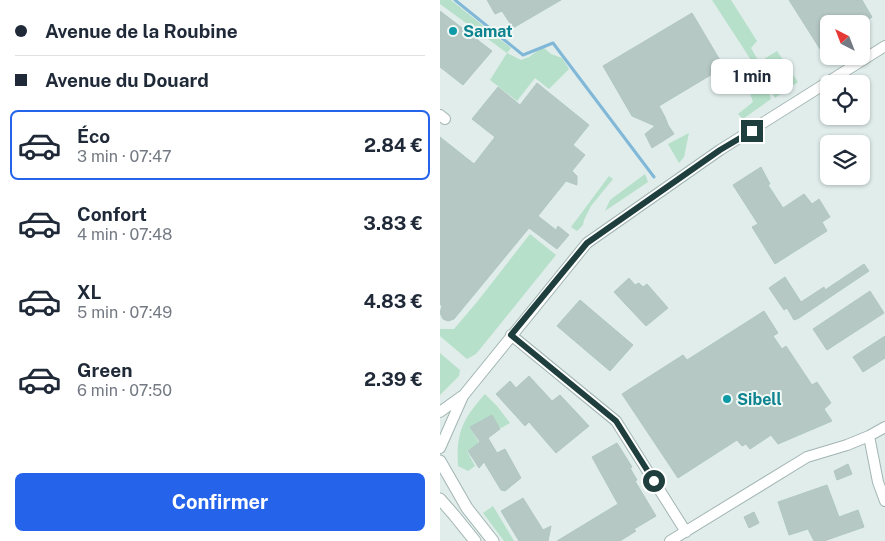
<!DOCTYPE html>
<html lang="fr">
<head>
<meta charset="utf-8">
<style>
  body { margin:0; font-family:"Public Sans",sans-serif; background:#f6f6f7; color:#1f2937; height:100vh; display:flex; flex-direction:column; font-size:19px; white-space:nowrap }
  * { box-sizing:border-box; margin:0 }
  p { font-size:16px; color:#747a83 }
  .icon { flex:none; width:28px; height:28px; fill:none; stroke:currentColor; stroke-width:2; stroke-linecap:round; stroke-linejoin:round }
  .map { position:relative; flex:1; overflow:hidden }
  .side { display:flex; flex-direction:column; background:#fff; width:440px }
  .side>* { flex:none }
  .hud { display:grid; align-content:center; height:110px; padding:0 15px; background:#fff }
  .needle { width:32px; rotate:318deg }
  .buttons { position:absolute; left:380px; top:15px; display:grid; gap:10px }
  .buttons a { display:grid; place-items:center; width:50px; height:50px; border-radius:8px; background:#fff; box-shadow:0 1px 4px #0004; font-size:25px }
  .end { position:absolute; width:22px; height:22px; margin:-11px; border:6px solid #1e3f3d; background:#fff; box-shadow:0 0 0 2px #fff }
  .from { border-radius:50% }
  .bubble { position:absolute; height:35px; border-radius:8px; background:#fff; box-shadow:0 1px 4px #0004; font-size:16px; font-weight:700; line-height:35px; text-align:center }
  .hud b { display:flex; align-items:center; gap:18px; height:48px; font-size:19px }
  .hud b+b { border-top:1px solid #e0e1e3 }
  .hud i { width:12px; height:12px; background:#1f2937 }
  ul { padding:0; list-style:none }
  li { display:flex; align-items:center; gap:15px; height:70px; margin:0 10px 8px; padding:0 5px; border:2px solid transparent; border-radius:8px }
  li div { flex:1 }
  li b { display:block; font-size:19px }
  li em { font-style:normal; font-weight:700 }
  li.on { border-color:#2563eb }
  li>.icon { width:45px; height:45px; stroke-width:1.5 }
  .cta { display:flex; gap:10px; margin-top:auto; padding:10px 15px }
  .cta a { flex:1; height:58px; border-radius:8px; background:#2563eb; color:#fff; font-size:20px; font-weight:700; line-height:58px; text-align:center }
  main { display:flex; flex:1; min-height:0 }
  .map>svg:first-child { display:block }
</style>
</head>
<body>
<main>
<section class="side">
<div class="hud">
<b><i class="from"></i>Avenue de la Roubine</b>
<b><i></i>Avenue du Douard</b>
</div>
<ul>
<li class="on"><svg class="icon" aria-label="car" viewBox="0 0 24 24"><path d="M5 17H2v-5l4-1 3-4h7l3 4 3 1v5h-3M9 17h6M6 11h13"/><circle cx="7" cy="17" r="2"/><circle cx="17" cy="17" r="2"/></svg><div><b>Éco</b><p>3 min · 07:47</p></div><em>2.84 €</em></li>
<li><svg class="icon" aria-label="car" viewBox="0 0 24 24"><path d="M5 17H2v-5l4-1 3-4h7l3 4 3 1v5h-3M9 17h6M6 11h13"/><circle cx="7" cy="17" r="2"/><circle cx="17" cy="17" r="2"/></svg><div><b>Confort</b><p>4 min · 07:48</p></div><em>3.83 €</em></li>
<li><svg class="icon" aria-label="car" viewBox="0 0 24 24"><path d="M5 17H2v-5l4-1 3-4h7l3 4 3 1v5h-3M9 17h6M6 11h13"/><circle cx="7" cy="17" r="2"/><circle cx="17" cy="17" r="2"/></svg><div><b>XL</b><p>5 min · 07:49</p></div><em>4.83 €</em></li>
<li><svg class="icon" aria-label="car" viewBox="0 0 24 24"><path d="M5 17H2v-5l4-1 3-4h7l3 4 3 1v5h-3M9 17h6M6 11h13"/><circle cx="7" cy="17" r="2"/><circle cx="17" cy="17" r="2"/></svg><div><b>Green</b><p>6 min · 07:50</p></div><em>2.39 €</em></li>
</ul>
<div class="cta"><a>Confirmer</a></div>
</section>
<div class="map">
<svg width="445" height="541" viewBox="0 0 445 541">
  <rect width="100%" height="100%" fill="#e0edea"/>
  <path fill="#b6e0ca" d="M0 0H11L71 48 67 53 81 60 89 57 103 47 111 54 122 58 129 69 109 89 95 78 77 101 50 80 67 53 0 4Z
    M272 0H291L317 41 311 48 319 62 337 51 358 82 335 98 326 84 331 99 303 119 298 114 313 102 310 93 324 80Z
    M249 133 244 157 239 163 228 144Z
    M205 174 208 182 165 211 170 200Z
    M169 176 173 179 151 206 144 220 143 225 137 231 131 227Z
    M90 234 116 255 36 354 27 359 0 336V329H14L37 302Z
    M0 353 20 370 19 376 0 395Z
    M45 394 57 406 70 423 61 428 58 426 52 415 30 427 39 443 27 451 35 466 28 471 18 466C16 432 23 419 45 394Z
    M53 506 74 541H64L43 513Z"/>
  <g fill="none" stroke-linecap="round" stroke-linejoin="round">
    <path stroke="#81b8d8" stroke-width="3" d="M15 0 83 55 113 43 214 177"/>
  </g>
  <path fill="#b5c8c3" stroke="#b1c7c3" d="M47 0H121L73 28 62 11 55 14Z
    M349 0H422L432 17 421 24H389V44L380 49Z
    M0 11 52 51 23 85 0 67Z
    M252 13 284 67 219 106 225 117 228 125 234 134 212 148 205 134 215 126 192 116 163 66Z
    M97 83 149 125 133 145 145 155 132 171 137 176V185L126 181 98 216 116 230 118 226 129 235 117 249 89 228 14 319 8 321 3 319 0 313 2 306 0 304V137L34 164 55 137 32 119 58 87 80 105Z
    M321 167 330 184 328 185 343 208 364 194 372 204 379 199 390 217 382 222 387 231 335 264 312 227 318 224 293 185Z
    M424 264 429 271 359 318 354 320 347 308 344 310 329 288 345 277 361 302 384 287 385 290Z
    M189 278 195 285 199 283 203 287 207 284 228 308 206 326 174 292Z
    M430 291 444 313 387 350 373 329Z
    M140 300 193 345 170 371 117 326Z
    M324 311 338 333 333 336 342 349 346 346 372 385 377 382 391 403 384 409 392 421 338 444 331 435 310 449 306 444 302 446 297 440 238 478 182 394 243 355 247 360Z
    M445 336V358L423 372 413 357Z
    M89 376 112 401 120 395 149 426 116 453 89 422 85 426 56 394 70 381 76 388Z
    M52 415 60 429 48 438 57 453 65 449 81 478 65 491 61 490 44 462 39 468 28 451 40 442 30 427Z
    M177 443 192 467 190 468 197 480 195 481 216 516 194 529 196 531 180 541H117L178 504 152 457Z
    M408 464 412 474 397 480 394 471Z
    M387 485 399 517 418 510 424 527 384 541H374L368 529 349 535 338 502Z
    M83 498 103 530 111 526 108 541H79L61 511Z
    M314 512 319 523 309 528 304 517Z"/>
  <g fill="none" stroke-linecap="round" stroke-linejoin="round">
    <g stroke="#a2b5b3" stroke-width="12">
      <path id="minor" d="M0 115 5 119
        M71 335 176 421 246 532
        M0 412 22 396
        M445 427 429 436 438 482 445 501
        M0 448 23 396 147 243 280 150 445 46
        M230 541 367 457 407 445 429 436"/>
    </g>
    <g stroke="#a2b5b3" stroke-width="13">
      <path id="tertiary" d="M0 461 27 508 53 541
        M0 499 14 515 35 541"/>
    </g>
    <use href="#minor" stroke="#fff" stroke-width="10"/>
    <use href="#tertiary" stroke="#fff" stroke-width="11"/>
  </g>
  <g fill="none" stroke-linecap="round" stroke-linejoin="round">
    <path stroke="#1e3f3d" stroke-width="6" d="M214 481 176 421 71 335 147 243 280 150 312 131"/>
  </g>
  <g fill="#0f9aa8" stroke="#f1f9f6" stroke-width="2">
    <circle cx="13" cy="31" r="5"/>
    <circle cx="287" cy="399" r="5"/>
  </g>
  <g text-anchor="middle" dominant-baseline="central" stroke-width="4" stroke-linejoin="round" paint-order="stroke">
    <g font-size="16" font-weight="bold" fill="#0d838f" stroke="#f1f9f6" text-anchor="start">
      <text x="23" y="31">Samat</text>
      <text x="297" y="399">Sibell</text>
    </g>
  </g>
</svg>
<div class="buttons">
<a><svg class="needle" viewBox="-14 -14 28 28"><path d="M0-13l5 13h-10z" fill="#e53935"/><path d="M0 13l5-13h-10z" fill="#747a83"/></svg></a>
<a><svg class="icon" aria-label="locate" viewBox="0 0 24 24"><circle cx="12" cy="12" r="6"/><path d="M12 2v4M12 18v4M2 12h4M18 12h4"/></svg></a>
<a><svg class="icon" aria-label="layers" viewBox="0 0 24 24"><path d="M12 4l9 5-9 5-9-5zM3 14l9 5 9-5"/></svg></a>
</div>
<i class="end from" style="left:214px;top:481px"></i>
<i class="end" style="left:312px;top:131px"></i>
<div class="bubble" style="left:271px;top:59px;width:82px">1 min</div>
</div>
</main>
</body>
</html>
